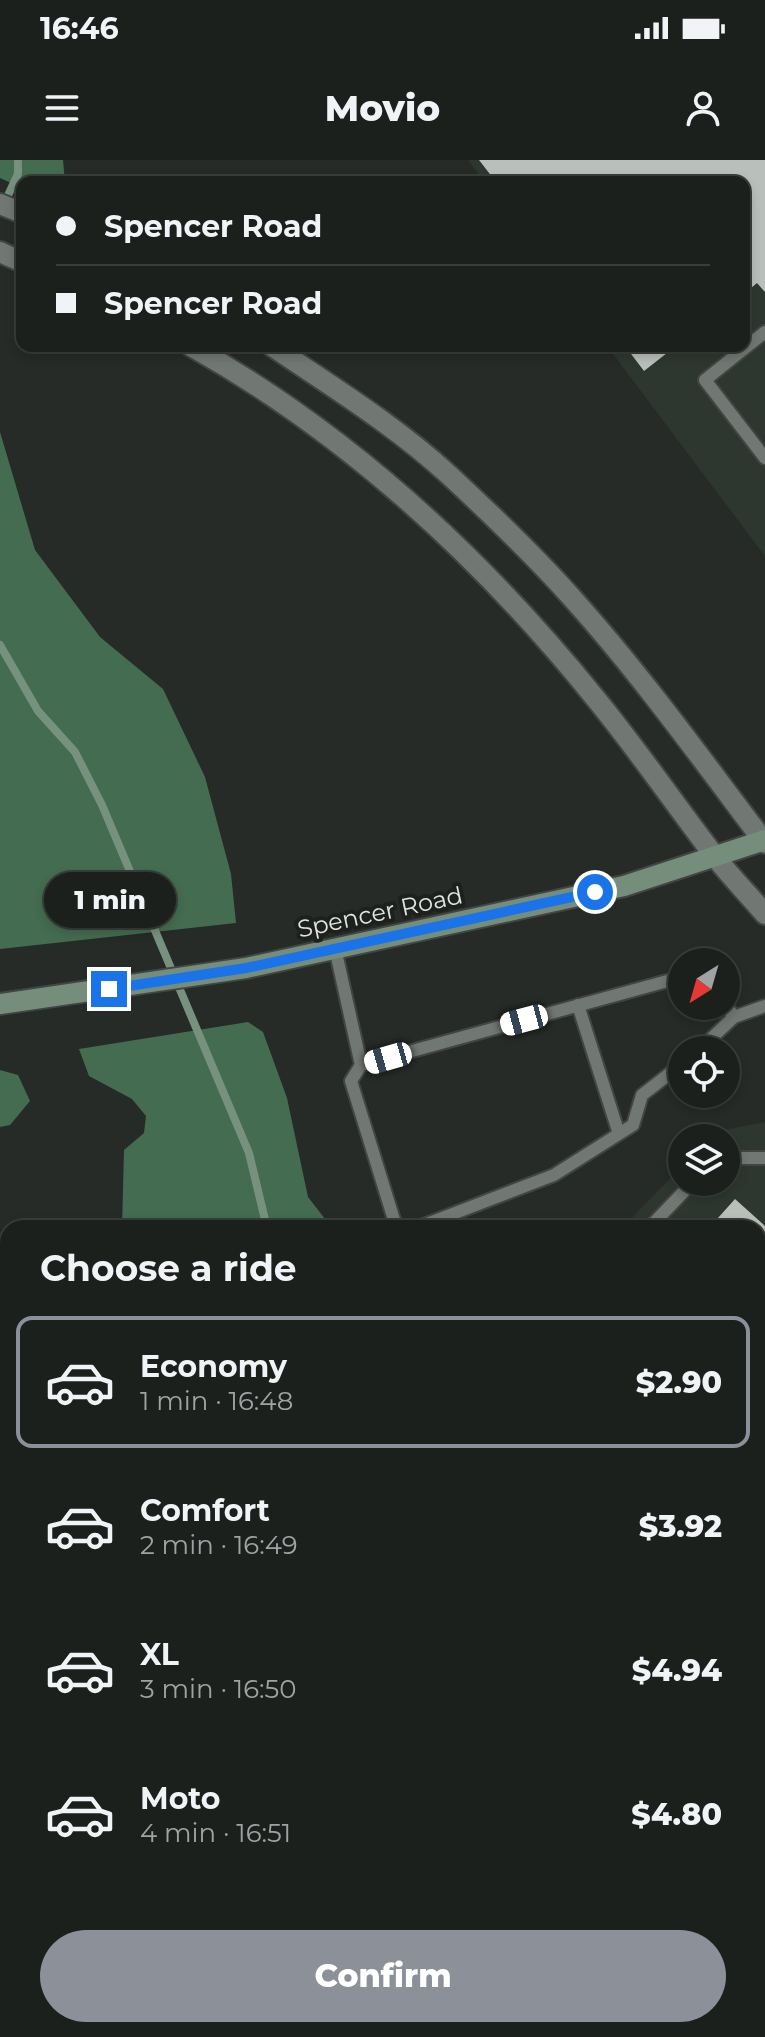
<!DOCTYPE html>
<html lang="en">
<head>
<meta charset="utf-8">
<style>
  body { margin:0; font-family:Montserrat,sans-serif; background:#292d2a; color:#f1f3f6; height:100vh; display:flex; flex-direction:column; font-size:30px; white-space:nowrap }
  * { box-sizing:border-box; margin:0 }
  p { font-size:26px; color:#a0a3a4 }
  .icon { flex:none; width:44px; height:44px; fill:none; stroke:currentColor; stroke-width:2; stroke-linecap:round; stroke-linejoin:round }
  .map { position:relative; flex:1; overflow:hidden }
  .side { position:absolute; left:0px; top:1060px; width:766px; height:818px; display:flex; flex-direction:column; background:#1c201d; border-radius:24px 24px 0 0; box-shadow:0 4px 12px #0003,0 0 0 2px #3a3e3b }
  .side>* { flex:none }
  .guide { position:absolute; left:16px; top:16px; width:734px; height:176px; border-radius:16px; box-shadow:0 4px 12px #0003,0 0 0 2px #3a3e3b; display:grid; align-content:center; height:176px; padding:0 40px; background:#1c201d }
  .needle { width:52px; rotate:217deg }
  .controls { position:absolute; left:668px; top:788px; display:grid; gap:16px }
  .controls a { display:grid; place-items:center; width:72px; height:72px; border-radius:50%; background:#1c201d; box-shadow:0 4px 12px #0003,0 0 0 2px #3a3e3b; font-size:40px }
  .end { position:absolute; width:36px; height:36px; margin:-18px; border:10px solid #1a73e8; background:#fff; box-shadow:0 0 0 4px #fff }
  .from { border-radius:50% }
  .bubble { position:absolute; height:56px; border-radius:28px; background:#1c201d; box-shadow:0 4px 12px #0003,0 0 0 2px #3a3e3b; font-size:26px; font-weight:800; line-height:56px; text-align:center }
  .car { position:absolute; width:24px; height:48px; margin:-24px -12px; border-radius:10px; box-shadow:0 0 6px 2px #0007; background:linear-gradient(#fff 24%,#345 0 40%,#fff 0 76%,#345 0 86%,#fff 0) }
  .guide b { display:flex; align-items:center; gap:28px; height:76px; font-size:30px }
  .guide b+b { border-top:2px solid #3a3e3b }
  .guide i { width:20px; height:20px; background:#f1f3f6 }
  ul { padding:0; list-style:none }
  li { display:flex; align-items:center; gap:24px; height:132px; margin:0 16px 12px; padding:0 24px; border:4px solid transparent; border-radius:16px }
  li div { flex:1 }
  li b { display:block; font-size:30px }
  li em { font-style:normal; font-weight:800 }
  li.active { border-color:#8c9099 }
  li>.icon { width:72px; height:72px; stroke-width:1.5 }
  h2 { padding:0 40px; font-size:36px; line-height:96px }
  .primary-button { display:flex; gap:16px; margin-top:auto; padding:16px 40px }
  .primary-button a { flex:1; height:92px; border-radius:48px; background:#8c9099; color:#fff; font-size:32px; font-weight:800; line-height:92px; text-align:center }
  .status { display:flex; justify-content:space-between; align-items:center; height:56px; padding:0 40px; background:#1c201d; direction:ltr }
  .status svg { height:22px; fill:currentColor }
  header { display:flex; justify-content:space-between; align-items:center; height:104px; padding:0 40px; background:#1c201d; font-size:36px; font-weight:800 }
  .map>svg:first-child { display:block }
</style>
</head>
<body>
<div class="status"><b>16:46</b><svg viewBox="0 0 49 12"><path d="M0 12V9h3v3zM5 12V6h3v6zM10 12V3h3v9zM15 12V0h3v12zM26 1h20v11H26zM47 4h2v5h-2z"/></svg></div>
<header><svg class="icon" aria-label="menu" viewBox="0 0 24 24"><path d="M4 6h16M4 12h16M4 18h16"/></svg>Movio<svg class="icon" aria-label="person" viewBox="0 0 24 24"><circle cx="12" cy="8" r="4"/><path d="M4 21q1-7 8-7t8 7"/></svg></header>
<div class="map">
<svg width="765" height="1877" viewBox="0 0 765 1877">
  <rect width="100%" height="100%" fill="#262b27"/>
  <path fill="#2d3730" d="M468 0H765V396L607 186H744V22H485Z
    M765 962V1877H179V1870H758V1068H622L682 1006V1022H726V978H711L718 971Z"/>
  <path fill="#446c50" d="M0 0H63L65 22H22V28L0 18Z
    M0 272 35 390 100 477 163 529 205 617 231 714 236 763 0 789Z
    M248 862 263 872 287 938 308 1037 332 1068H122L124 990 144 973 146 956 132 939 89 916 79 889Z
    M0 910 18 915 30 941 10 965 0 967Z
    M8 1540V1821L0 1817V1549Z
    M55 1870H165L164 1877H55Z"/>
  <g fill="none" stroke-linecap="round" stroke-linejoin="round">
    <path stroke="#76927e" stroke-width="8" d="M4 44 18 14V0
      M0 485 38 551 75 592 102 645 249 993 267 1068
      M0 1635 8 1625
      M0 1731 8 1733
      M106 1877V1870"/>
  </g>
  <path fill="#b9bfbb" d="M479 0H765V132L757 123 744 134V22H496Z
    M625 186H676L644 211Z
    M735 1039 765 1066V1640L758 1648V1068H709Z
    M758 1663 765 1669V1694L758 1702Z"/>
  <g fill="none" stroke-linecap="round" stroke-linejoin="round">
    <g stroke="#424543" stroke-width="16">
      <path id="service" d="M765 172 705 220 765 298
        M335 788 361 905
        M578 845 619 974
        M726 845 734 857 765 846
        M699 890 734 857
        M726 998H765
        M405 1068 395 1063 351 921 361 905 682 817
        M416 1068 554 1015 633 965 642 935 682 904
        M649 1068 693 1022
        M758 1747 765 1739
        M758 1867 765 1873
        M239 1877 240 1870"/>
    </g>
    <g stroke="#424543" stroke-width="24">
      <path id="tertiary" d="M0 44 22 53
        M0 92 22 102
        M191 186C348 274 483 399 596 539 637 589 674 643 713 694 729 715 748 734 765 754
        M272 186C331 226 396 266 449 315 491 354 535 396 573 439 642 516 703 601 765 683"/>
    </g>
    <g stroke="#424543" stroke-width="24">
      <path id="secondary" d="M0 844 246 808 624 726 765 680"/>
    </g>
    <use href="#service" stroke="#717772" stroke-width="12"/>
    <use href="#tertiary" stroke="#717772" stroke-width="20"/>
    <use href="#secondary" stroke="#758e7c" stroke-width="20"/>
  </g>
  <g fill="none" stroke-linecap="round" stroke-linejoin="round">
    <path stroke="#1a73e8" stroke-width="10" d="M109 829 246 808 595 732"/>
  </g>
  <g text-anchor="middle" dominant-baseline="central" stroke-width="8" stroke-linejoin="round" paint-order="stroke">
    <g font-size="24" fill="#e2e5e3" stroke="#1d211e">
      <text transform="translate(380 752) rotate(-12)">Spencer Road</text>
    </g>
  </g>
</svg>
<div class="controls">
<a><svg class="needle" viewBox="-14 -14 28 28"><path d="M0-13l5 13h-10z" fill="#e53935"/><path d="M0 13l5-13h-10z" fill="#a0a3a4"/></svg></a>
<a><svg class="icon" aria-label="locate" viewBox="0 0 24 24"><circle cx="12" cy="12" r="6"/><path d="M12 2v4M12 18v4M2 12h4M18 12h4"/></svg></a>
<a><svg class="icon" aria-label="layers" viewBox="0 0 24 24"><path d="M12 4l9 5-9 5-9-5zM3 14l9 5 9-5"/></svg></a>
</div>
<i class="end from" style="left:595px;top:732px"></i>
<i class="end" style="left:109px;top:829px"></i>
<div class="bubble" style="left:44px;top:712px;width:132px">1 min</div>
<i class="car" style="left:524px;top:860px;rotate:255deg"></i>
<i class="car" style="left:388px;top:898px;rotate:254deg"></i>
<div class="guide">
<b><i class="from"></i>Spencer Road</b>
<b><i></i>Spencer Road</b>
</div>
<section class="side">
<h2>Choose a ride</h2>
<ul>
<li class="active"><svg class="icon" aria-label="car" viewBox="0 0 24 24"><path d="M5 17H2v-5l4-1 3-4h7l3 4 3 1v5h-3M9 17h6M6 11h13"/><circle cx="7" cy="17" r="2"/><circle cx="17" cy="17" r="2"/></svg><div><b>Economy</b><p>1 min · 16:48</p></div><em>$2.90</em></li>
<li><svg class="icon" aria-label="car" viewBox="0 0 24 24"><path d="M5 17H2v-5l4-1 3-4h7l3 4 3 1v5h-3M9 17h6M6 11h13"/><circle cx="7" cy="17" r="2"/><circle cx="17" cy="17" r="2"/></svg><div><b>Comfort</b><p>2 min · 16:49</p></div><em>$3.92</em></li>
<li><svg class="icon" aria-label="car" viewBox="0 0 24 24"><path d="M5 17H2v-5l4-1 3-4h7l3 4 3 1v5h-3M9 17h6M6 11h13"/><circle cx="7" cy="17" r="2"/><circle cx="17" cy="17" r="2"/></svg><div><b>XL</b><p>3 min · 16:50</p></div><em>$4.94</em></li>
<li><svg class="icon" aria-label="car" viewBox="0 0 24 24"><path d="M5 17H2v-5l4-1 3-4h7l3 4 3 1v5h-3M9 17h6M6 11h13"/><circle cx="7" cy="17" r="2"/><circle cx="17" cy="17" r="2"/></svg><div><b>Moto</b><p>4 min · 16:51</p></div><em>$4.80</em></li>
</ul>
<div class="primary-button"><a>Confirm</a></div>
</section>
</div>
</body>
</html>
